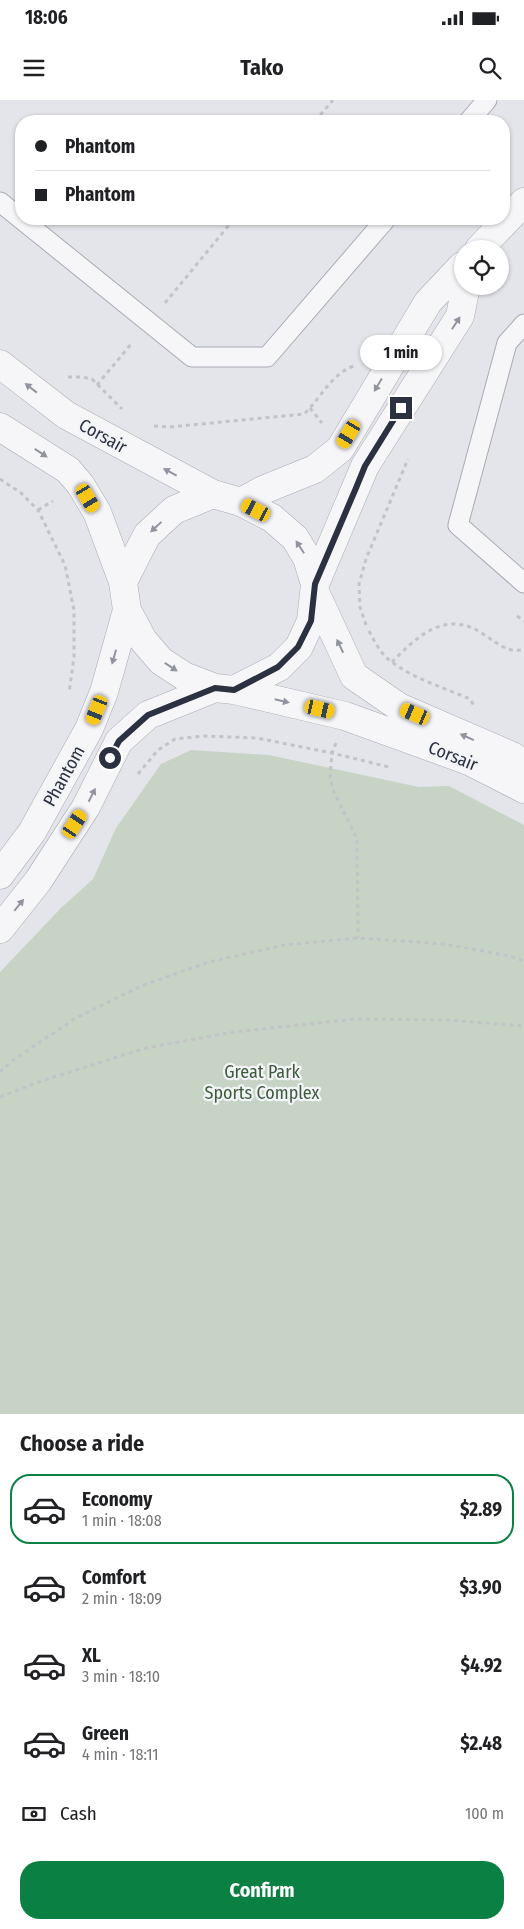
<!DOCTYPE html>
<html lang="en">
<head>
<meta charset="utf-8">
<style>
  body { margin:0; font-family:"Fira Sans Condensed",sans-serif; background:#f6f6f6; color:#202124; height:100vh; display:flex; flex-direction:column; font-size:19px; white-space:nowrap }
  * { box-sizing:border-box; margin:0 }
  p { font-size:16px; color:#757577 }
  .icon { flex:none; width:28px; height:28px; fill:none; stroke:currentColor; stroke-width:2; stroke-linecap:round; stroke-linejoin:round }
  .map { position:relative; height:1314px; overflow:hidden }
  .sheet { display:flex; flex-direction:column; background:#fff; flex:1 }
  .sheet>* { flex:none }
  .top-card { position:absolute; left:15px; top:15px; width:495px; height:110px; border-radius:20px; box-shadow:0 1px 4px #0004; display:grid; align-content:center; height:110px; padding:0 20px; background:#fff }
  .controls { position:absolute; left:454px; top:140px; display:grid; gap:10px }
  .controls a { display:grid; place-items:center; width:55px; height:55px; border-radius:50%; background:#fff; box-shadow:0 1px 4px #0004; font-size:25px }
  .end { position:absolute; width:22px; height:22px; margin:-11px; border:6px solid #2c3142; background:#fff; box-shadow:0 0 0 2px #fff }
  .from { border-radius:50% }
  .bubble { position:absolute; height:35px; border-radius:18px; background:#fff; box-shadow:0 1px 4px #0004; font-size:16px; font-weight:700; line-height:35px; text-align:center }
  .car { position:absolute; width:15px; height:30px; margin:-15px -8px; border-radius:6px; box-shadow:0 0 4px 1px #0007; background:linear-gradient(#f5c518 24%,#345 0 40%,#f5c518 0 76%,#345 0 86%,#f5c518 0) }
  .top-card b { display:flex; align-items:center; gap:18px; height:48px; font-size:19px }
  .top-card b+b { border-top:1px solid #e0e0e0 }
  .top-card i { width:12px; height:12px; background:#202124 }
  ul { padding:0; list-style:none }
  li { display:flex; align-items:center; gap:15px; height:70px; margin:0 10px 8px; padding:0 10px; border:2px solid transparent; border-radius:20px }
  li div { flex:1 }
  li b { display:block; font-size:19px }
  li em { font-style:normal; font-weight:700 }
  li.active { border-color:#0b8043 }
  li>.icon { width:45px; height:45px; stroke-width:1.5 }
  h2 { padding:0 20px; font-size:22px; line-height:60px }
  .pay { display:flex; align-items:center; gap:12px; height:55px; padding:0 20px; font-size:19px }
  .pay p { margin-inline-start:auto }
  .primary-button { display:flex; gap:10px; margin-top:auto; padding:10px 20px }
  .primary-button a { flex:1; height:58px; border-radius:20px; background:#0b8043; color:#fff; font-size:20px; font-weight:700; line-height:58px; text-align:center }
  .status { display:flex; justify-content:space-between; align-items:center; height:35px; padding:0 25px; background:#fff; direction:ltr }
  .status svg { height:14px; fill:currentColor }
  header { display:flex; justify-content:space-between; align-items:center; height:65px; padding:0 20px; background:#fff; font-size:22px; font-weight:700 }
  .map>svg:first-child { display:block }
</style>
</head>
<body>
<div class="status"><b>18:06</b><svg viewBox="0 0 49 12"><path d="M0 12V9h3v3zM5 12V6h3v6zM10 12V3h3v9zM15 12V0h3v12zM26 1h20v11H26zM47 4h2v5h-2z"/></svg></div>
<header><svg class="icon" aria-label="menu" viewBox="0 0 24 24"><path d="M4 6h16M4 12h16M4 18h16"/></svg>Tako<svg class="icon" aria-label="search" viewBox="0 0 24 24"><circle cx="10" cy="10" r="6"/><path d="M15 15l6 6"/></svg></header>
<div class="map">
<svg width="524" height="1314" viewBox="0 0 524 1314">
  <rect width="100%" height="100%" fill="#e3e5ea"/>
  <path fill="#c7d4c5" d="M191 650 269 655 419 687 449 686 524 725V1314H0V872L61 808 93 779 116 728 161 664Z"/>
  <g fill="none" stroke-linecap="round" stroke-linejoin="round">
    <g stroke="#a8abb4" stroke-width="21">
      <path id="service" d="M469 21 487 0
        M0 102 192 257H267L386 119
        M524 224 507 243 458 425 524 483"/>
    </g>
    <g stroke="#a8abb4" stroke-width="29">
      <path id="tertiary" d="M479 149 524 102
        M0 264 66 315 213 394 241 402 272 418 295 438 307 458 315 484 311 521 299 547 279 567 234 590
        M0 327 68 370 80 384 97 412 123 482 127 510 143 540 161 561 184 576 215 588 234 590 345 616 469 661 524 689
        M241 402 263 390 315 369 340 349 428 202 462 166
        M123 482 147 435 174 410 213 394
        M315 484 365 366 460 216 466 186
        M315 492 354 576 399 607 512 656 524 664
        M0 775 32 732 89 629 104 592 127 510
        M0 829 38 781 86 707 119 641 148 615 215 588"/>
    </g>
    <path stroke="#c1c3c9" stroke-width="3" stroke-dasharray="4 4" stroke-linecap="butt" d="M315 21 333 0
      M165 203 234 119
      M68 277H82L92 279 122 309
      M97 285 132 243
      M310 308 322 323
      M154 326 170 327 304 314C321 298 331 274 354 266
      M0 379 21 393 38 410 65 465 74 510V557L69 593
      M38 410 53 401
      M517 516 524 521
      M366 525 360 507 359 484 366 459 408 359
      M369 531C375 542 381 555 392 562 414 579 445 588 470 599L474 606
      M392 562C415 539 440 513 475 529 482 533 489 538 495 542 504 548 514 553 524 549
      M336 643 332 653 330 677 334 692 357 739 358 838
      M138 674 158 650 175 639 203 636 257 638 332 653 389 667
      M0 972 12 961 76 918 141 886 209 862 284 845 358 838 445 844 509 856 524 861
      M0 997 41 981 146 948 234 932 355 919 447 920 524 926"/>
    <use href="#service" stroke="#f6f6f9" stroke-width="19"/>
    <use href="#tertiary" stroke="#f6f6f9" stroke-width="28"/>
  </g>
  <defs><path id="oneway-solid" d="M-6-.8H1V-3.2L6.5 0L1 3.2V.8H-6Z" transform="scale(1.25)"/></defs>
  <g fill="#91949e">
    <use href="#oneway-solid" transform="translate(456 223) rotate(-57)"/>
    <use href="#oneway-solid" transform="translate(378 285) rotate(121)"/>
    <use href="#oneway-solid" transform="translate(31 288) rotate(-142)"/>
    <use href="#oneway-solid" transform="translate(41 353) rotate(33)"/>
    <use href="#oneway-solid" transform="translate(170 372) rotate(-152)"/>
    <use href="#oneway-solid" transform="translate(156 427) rotate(137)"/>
    <use href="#oneway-solid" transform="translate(300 447) rotate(-123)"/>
    <use href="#oneway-solid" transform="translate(340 546) rotate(-115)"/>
    <use href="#oneway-solid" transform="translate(114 557) rotate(106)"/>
    <use href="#oneway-solid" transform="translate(171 567) rotate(33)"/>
    <use href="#oneway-solid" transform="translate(282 601) rotate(13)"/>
    <use href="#oneway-solid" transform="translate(467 637) rotate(-156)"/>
    <use href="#oneway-solid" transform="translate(92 695) rotate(-63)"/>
    <use href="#oneway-solid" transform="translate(19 805) rotate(-51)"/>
  </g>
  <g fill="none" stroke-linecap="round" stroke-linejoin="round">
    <path stroke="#2c3142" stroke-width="6" d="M110 658 119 641 148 615 215 588 234 590 278 567 298 547 311 521 315 484 356 388 365 366 401 308"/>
  </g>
  <g text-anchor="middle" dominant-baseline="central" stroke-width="4.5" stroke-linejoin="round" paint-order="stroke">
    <g font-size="18" fill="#2c3142" stroke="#f3f4f8">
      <text transform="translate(103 336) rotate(29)">Corsair</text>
      <text transform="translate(453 656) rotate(22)">Corsair</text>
      <text transform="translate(64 676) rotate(-61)">Phantom</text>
    </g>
    <g font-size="18" fill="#3c5c3a" stroke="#f3f4f8">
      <text x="262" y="972">Great Park<tspan x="262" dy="21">Sports Complex</tspan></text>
    </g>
  </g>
</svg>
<div class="controls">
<a><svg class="icon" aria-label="locate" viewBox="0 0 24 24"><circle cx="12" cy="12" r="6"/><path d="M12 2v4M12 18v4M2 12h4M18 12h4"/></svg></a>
</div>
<i class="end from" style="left:110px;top:658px"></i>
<i class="end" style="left:401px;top:308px"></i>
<div class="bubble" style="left:360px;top:235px;width:82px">1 min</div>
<i class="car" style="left:349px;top:334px;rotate:211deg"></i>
<i class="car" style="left:88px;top:398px;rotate:149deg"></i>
<i class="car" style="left:256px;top:410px;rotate:297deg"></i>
<i class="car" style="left:320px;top:609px;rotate:103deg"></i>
<i class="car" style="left:97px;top:610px;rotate:202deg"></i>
<i class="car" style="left:415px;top:614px;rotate:293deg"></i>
<i class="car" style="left:75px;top:724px;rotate:33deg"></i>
<div class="top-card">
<b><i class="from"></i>Phantom</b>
<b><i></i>Phantom</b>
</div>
</div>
<section class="sheet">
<h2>Choose a ride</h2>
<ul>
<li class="active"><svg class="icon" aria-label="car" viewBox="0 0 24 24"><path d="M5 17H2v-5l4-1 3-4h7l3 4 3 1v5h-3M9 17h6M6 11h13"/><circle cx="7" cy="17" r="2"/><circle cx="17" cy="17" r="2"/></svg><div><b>Economy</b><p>1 min · 18:08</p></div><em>$2.89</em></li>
<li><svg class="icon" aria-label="car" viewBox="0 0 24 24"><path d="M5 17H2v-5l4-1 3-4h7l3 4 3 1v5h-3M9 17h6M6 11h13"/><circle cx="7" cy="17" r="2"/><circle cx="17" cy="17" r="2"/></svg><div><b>Comfort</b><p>2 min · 18:09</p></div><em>$3.90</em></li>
<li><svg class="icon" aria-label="car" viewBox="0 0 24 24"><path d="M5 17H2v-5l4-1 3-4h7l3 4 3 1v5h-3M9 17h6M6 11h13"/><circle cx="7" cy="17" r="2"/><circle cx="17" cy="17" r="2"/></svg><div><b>XL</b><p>3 min · 18:10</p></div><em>$4.92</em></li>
<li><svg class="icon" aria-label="car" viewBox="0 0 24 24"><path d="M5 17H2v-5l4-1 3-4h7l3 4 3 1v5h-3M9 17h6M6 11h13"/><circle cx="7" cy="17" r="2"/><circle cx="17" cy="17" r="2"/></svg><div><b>Green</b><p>4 min · 18:11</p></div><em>$2.48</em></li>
</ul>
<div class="pay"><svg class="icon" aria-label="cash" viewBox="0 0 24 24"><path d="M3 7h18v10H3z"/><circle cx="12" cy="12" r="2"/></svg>Cash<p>100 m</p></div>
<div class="primary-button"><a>Confirm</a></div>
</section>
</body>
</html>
